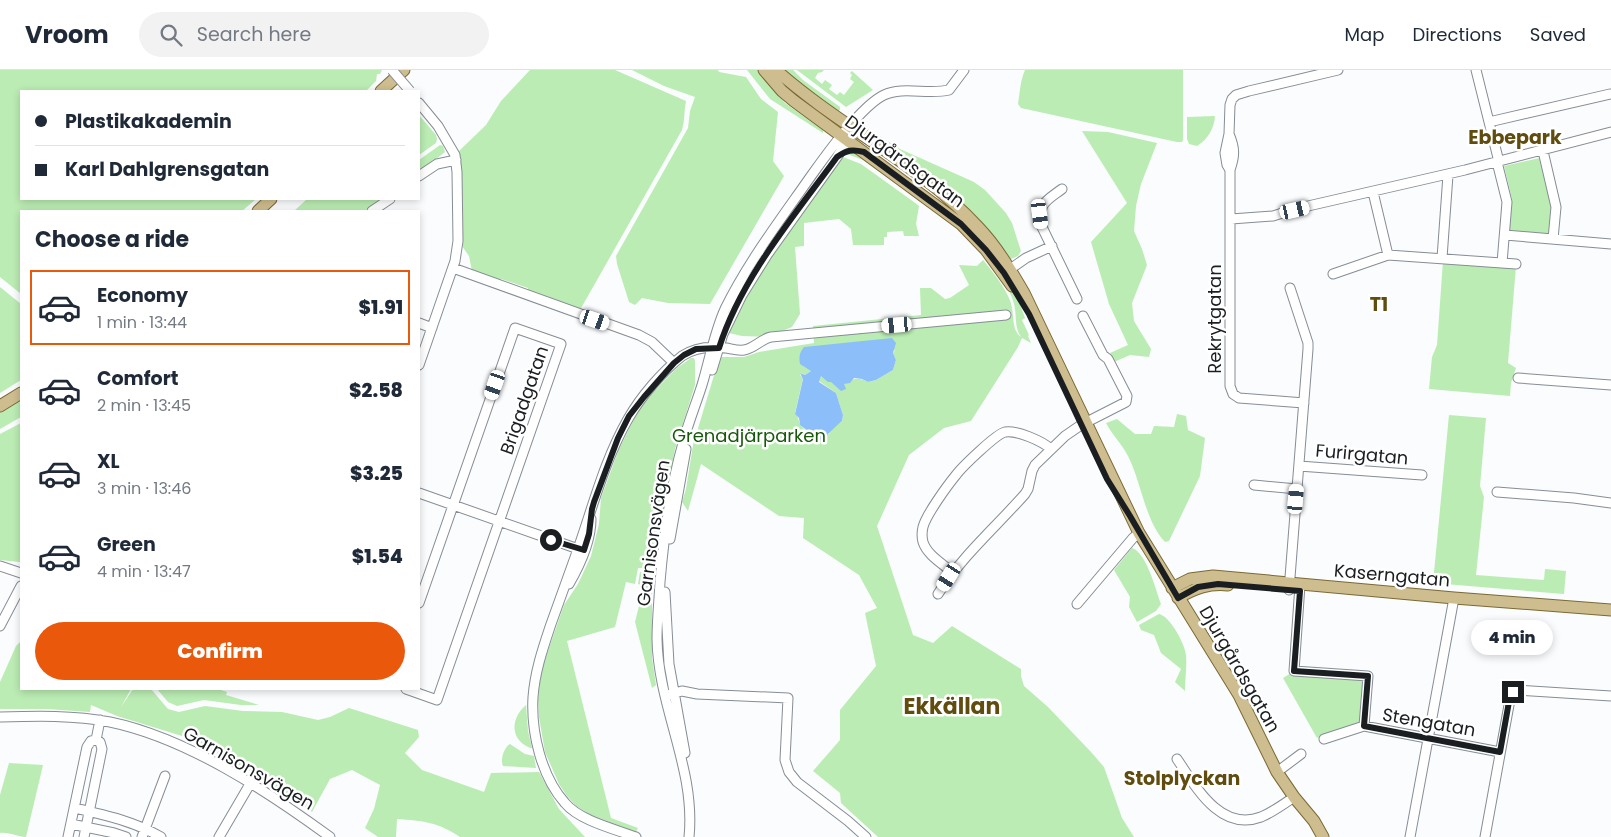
<!DOCTYPE html>
<html lang="en">
<head>
<meta charset="utf-8">
<style>
  body { margin:0; font-family:Poppins,sans-serif; background:#f2f2f3; color:#1f2937; height:100vh; display:flex; flex-direction:column; font-size:19px; white-space:nowrap }
  * { box-sizing:border-box; margin:0 }
  p { font-size:16px; color:#747a83 }
  .icon { flex:none; width:28px; height:28px; fill:none; stroke:currentColor; stroke-width:2; stroke-linecap:round; stroke-linejoin:round }
  .map { position:relative; flex:1; overflow:hidden }
  .drawer { position:absolute; left:20px; top:140px; width:400px; height:480px; display:flex; flex-direction:column; background:#fff; border-radius:0px; box-shadow:0 2px 8px #0003 }
  .drawer>* { flex:none }
  .guide { position:absolute; left:20px; top:20px; width:400px; height:110px; border-radius:0px; box-shadow:0 2px 8px #0003; display:grid; align-content:center; height:110px; padding:0 15px; background:#fff }
  .end { position:absolute; width:22px; height:22px; margin:-11px; border:6px solid #1b1e21; background:#fff; box-shadow:0 0 0 2px #fff }
  .from { border-radius:50% }
  .bubble { position:absolute; height:35px; border-radius:18px; background:#fff; box-shadow:0 2px 8px #0003; font-size:16px; font-weight:800; line-height:35px; text-align:center }
  .car { position:absolute; width:15px; height:30px; margin:-15px -8px; border-radius:6px; box-shadow:0 0 4px 1px #0007; background:linear-gradient(#fff 24%,#345 0 40%,#fff 0 76%,#345 0 86%,#fff 0) }
  .guide b { display:flex; align-items:center; gap:18px; height:48px; font-size:19px }
  .guide b+b { border-top:1px solid #e0e1e3 }
  .guide i { width:12px; height:12px; background:#1f2937 }
  ul { padding:0; list-style:none }
  li { display:flex; align-items:center; gap:15px; height:75px; margin:0 10px 8px; padding:0 5px; border:2px solid transparent; border-radius:0px }
  li div { flex:1 }
  li b { display:block; font-size:19px }
  li em { font-style:normal; font-weight:800 }
  li.current { border-color:#ea580c }
  li>.icon { width:45px; height:45px; stroke-width:1.5 }
  h2 { padding:0 15px; font-size:22px; line-height:60px }
  .action { display:flex; gap:10px; margin-top:auto; padding:10px 15px }
  .action a { flex:1; height:58px; border-radius:30px; background:#ea580c; color:#fff; font-size:20px; font-weight:800; line-height:58px; text-align:center }
  header { display:flex; align-items:center; gap:30px; box-sizing:border-box; height:70px; padding:0 25px; background:#fff; border-bottom:1px solid #e0e1e3 }
  header strong { font-size:24px }
  nav { display:flex; gap:28px; margin-inline-start:auto; font-size:18px }
  .search { width:350px; height:45px; background:#f2f2f3; display:flex; align-items:center; gap:12px; box-sizing:border-box; padding:0 18px; border-radius:28px; color:#747a83; font-size:19px }
  .map>svg:first-child { display:block }
</style>
</head>
<body>
<header>
<strong>Vroom</strong>
<div class="search"><svg class="icon" aria-label="search" viewBox="0 0 24 24"><circle cx="10" cy="10" r="6"/><path d="M15 15l6 6"/></svg>Search here</div>
<nav><a>Map</a><a>Directions</a><a>Saved</a></nav>
</header>
<div class="map">
<svg width="1611" height="767" viewBox="0 0 1611 767">
  <rect width="100%" height="100%" fill="#fafcfd"/>
  <path fill="#bbecb3" fill-rule="evenodd" d="M0 0H382L380 4H377L376 11 366 21H21V129H256L242 141H21V224L0 207Z
    M530 0H615L686 31C684 41 685 50 682 60L580 240 527 222 528 218 501 209 500 212 472 201 469 186 462 176 460 95 459 81 486 55 501 31Z
    M632 0H718L719 2 746 7 761 29 778 42 773 91 784 106 710 234 668 233 642 228 635 235 629 232 617 194 616 186 688 58 690 41 695 27 664 16Z
    M747 0H758L785 33 823 60V63L770 29Z
    M784 0H793L803 10 840 37V40L838 41 808 20Z
    M797 0H824L822 2 818 3 815 8 822 14 825 10 832 15 829 19 837 25 840 22 844 25 854 12 850 9 852 5 850 3 852 1 873 20 846 37Z
    M1025 0H1183V70L1182 72H1177L1021 38 1018 34C1020 23 1020 11 1025 0Z
    M419 45 436 65 437 69 436 73 419 85Z
    M1215 46C1214 59 1208 69 1197 76L1189 74 1187 69V47Z
    M867 58 900 79 974 112 985 120 1006 143 1012 153 1021 181 1018 186 1011 189 1007 188 868 62Z
    M1082 61 1108 62 1157 73 1141 114 1136 136 1134 161 1142 179 1147 195 1132 233 1134 251 1151 279 1149 287 1130 285 1114 292 1110 283 1128 275 1109 234 1091 172 1127 133Z
    M440 75 443 76 445 82 419 102V90Z
    M854 83 860 84 964 161 1006 211 1020 234 1025 248 1022 250 1029 265 1028 266 1031 273 1022 268 1018 277 971 351 944 358 909 385 877 456 913 565 933 573 952 556 1021 599V606L1024 616 1048 637 1091 682 1104 697 1122 748 1134 767H878L841 733 840 723 813 701 840 670V640L876 596 865 543 877 538 859 505 803 468 804 448 779 446 701 394 688 441 682 432 686 419 693 375 718 292 721 287H744L759 282 814 273 813 256 921 245 920 218H931L945 229 950 228 969 215 959 195 977 196 983 190C993 202 1010 223 1012 238 1014 249 1012 260 1021 267 1014 257 1017 245 1014 234 1012 225 1005 214 1000 206 966 156 911 125 863 90L847 84ZM895 280 893 283 896 290 893 300 876 310 868 312C858 307 854 308 844 314L831 311 821 306 819 311 836 323 843 345 842 351 833 358 829 364 814 370C810 364 803 359 800 354 798 350 799 347 795 343L803 308 800 305 801 303 805 305 811 301Z
    M843 87 861 94 918 135 919 136 916 154 919 166H904L903 161 887 162V167H884V175H853L851 159 839 149 804 153V176L795 177 800 244 792 257 768 267 742 266 729 263 734 247 776 177Z
    M1544 87 1556 137 1553 167 1508 163 1512 129 1504 96Z
    M307 129H383L364 141H294Z
    M1443 191 1516 196 1508 293 1516 298 1511 313 1510 326 1429 319 1432 287 1437 275Z
    M0 217 21 234V310L0 323Z
    M691 288H694L695 291V315L675 379 661 452 654 471 650 498H638L635 514 626 512 615 557 567 571 611 748 638 758 636 762 589 744 576 736 567 726 559 714 545 682 539 647 538 629 540 611 544 592 564 535 578 514 591 486 599 454 601 428 619 379 637 343 649 326 677 298Z
    M21 330V347L0 359V342Z
    M1177 344 1186 346 1188 360 1205 368 1200 406 1169 471 1165 472C1145 451 1141 411 1128 386 1122 374 1112 365 1106 353L1117 349 1135 364H1151L1154 356 1174 357Z
    M1449 345 1486 348 1480 416 1484 427 1476 505 1544 510 1545 499 1566 501 1564 524 1433 513Z
    M21 353V492H19L0 490V364Z
    M1132 478C1147 483 1156 521 1161 534L1156 541 1137 552 1129 537 1130 527 1114 500Z
    M640 502 649 504 652 509V588L656 615 652 618 635 552 644 516 638 514Z
    M1159 544C1170 546 1185 574 1186 585 1187 597 1185 609 1185 621L1175 612 1181 599 1161 583 1154 565 1141 560 1139 555Z
    M21 571V619H131L121 637 133 619H151L168 639 179 642 205 636 243 641 282 642 318 650 330 647 349 638 418 660 419 667 405 683 422 700 484 722 491 703 539 702 559 739 585 767H460C438 752 423 751 397 749L396 767H378L365 758 374 739 380 715 352 700 330 709 312 742 265 713 248 700 182 666 117 646 91 635 90 642 47 639H0V612L16 576Z
    M1291 603 1365 609 1361 654 1325 664 1317 668 1283 608Z
    M157 619H218L227 622 226 625 259 635H241L204 630 177 636 168 632Z
    M526 635 528 661 532 678H530C509 669 511 648 526 635Z
    M510 674 525 684 534 686 536 698 503 696C500 690 504 677 510 674Z
    M9 693 43 695 26 767C17 767 10 762 0 763V725Z"/>
  <path fill="#8cbffa" d="M892 268 896 273 893 283 896 290 893 300 876 310 868 312 862 309 854 308 850 313 844 314 846 319 841 321 831 312H828L821 306 819 312 836 323 843 345 842 351C833 358 828 366 819 371L814 370 809 362 800 355 799 348 795 344 803 309 800 303 805 305 811 301 800 294C799 287 799 283 804 277Z"/>
  <g fill="none" stroke-linecap="round" stroke-linejoin="round">
    <g stroke="#868d95" stroke-width="11">
      <path id="minor" d="M1476 0 1499 92
        M419 33 438 56 455 85 457 102 458 171 455 191 419 295
        M1489 52 1610 24
        M1229 64C1235 78 1235 86 1230 100V316L1233 324 1239 328 1304 333
        M1543 81 1556 137 1553 169
        M1497 92 1507 132 1502 193
        M1230 100 1227 95 1225 83 1229 64 1230 35 1232 29 1236 25 1249 21 1338 0
        M419 106 437 94 456 90
        M1062 119C1046 131 1038 133 1041 155L1077 229
        M1373 122 1388 185
        M372 141 390 129
        M1231 149 1273 146 1295 139 1465 100 1611 62
        M1505 165 1611 174
        M1442 188 1448 105
        M453 198 639 265 652 272 674 293
        M1006 202 1026 188 1052 176
        M1333 204 1388 185 1516 194
        M419 253 432 258
        M712 300 723 264 742 225 767 185 837 87 851 65
        M1518 308 1611 315
        M1299 396 1422 405
        M1254 415 1297 419
        M1497 422 1574 428 1611 433
        M419 423 584 481
        M670 469 686 379
        M0 496 21 503
        M952 502C943 494 927 485 923 472 922 468 922 461 923 457 926 445 947 416 956 405 962 397 996 364 1005 362 1017 360 1042 371 1051 379
        M569 514C580 495 591 472 591 449
        M1300 515 1294 601 1368 606 1364 656
        M1289 520 1308 279V273L1290 218
        M665 522 669 594 685 683
        M938 524C963 485 995 458 1025 424L1028 419 1032 401 1035 395 1065 366 1081 355 1126 332 1127 326 1108 289 1103 285 1083 246
        M1077 534 1133 468 1139 463
        M0 556 21 516
        M406 619 437 630 561 274 515 258 419 533
        M668 625 682 621 697 624 788 628 785 690 789 702 797 712 848 751 866 767
        M0 647C37 646 73 645 110 652 187 668 267 721 330 767
        M1324 669 1364 656 1500 682
        M96 670 100 650
        M1177 689C1196 717 1220 762 1261 747 1273 742 1284 734 1294 727
        M1277 702 1301 684
        M74 738C105 745 133 751 161 767
        M71 754 114 763 126 767
        M68 767 87 677 91 671 96 670
        M84 767 102 679 100 672 96 670
        M142 767 165 706
        M219 767 250 714
        M636 767C615 759 580 751 565 733 541 706 531 662 533 627 535 601 543 578 551 554 560 529 569 504 578 479 593 436 605 389 628 349 641 326 662 302 682 286 695 277 711 276 726 278 732 279 738 281 744 280 755 278 761 269 771 267L1006 245
        M689 767C696 699 658 637 657 569 657 550 659 531 660 512 664 465 670 418 683 373 688 353 696 334 702 315 710 289 714 263 725 239 748 192 781 149 811 106 826 85 861 36 884 25 903 16 928 25 949 20L964 0
        M1410 767 1454 528
        M1485 767 1511 624 1517 620 1611 626"/>
    </g>
    <g stroke="#7a6936" stroke-width="13">
      <path id="major" d="M764 0 782 21 794 31 961 154 986 180 1012 216
        M776 0C840 57 920 94 978 157 997 177 1010 199 1024 223L1139 463 1239 625 1277 702 1294 727 1314 751 1323 767
        M381 21 404 0
        M258 141 271 129
        M0 336 21 323
        M1172 518 1190 509 1213 506 1454 528 1611 540
        M1178 528C1195 518 1209 513 1228 515"/>
    </g>
    <use href="#minor" stroke="#fff" stroke-width="9"/>
    <use href="#major" stroke="#cebd8e" stroke-width="11"/>
    <g stroke="#868d95" stroke-width="11" stroke-linecap="butt">
      <path id="minor-bridge" d="M392 0 410 21"/>
    </g>
    <use href="#minor-bridge" stroke="#fff" stroke-width="9"/>
  </g>
  <g fill="none" stroke-linecap="round" stroke-linejoin="round">
    <path stroke="#1b1e21" stroke-width="6" d="M551 470 584 480 589 464 592 439 594 432 618 368 629 346 644 327 674 293 684 285 696 279 719 278C741 208 794 146 837 87 847 80 852 79 864 82L961 154 986 180 1004 203 1029 244 1107 409 1130 446 1178 528 1198 517 1218 514 1300 521 1294 601 1368 606 1364 656 1500 682 1510 626 1513 622"/>
  </g>
  <g text-anchor="middle" dominant-baseline="central" stroke-width="5" stroke-linejoin="round" paint-order="stroke">
    <g font-size="18" fill="#1b1e21" stroke="#fff">
      <text transform="translate(905 91) rotate(36)">Djurgårdsgatan</text>
      <text transform="translate(1214 249) rotate(-90)">Rekrytgatan</text>
      <text transform="translate(524 330) rotate(-71)">Brigadgatan</text>
      <text transform="translate(1362 384) rotate(5)">Furirgatan</text>
      <text transform="translate(653 463) rotate(-82)">Garnisonsvägen</text>
      <text transform="translate(1392 505) rotate(5)">Kaserngatan</text>
      <text transform="translate(1240 599) rotate(60)">Djurgårdsgatan</text>
      <text transform="translate(1429 652) rotate(10)">Stengatan</text>
      <text transform="translate(249 698) rotate(30)">Garnisonsvägen</text>
    </g>
    <g font-size="18" fill="#17580c" stroke="#fff">
      <text x="749" y="365">Grenadjärparken</text>
    </g>
    <g font-size="19" font-weight="bold" fill="#604c0f" stroke="#fff">
      <text x="1515" y="67">Ebbepark</text>
      <text x="1379" y="234">T1</text>
      <text x="1182" y="708">Stolplyckan</text>
    </g>
    <g font-size="22" font-weight="bold" fill="#604c0f" stroke="#fff">
      <text x="952" y="636">Ekkällan</text>
    </g>
  </g>
</svg>
<i class="end from" style="left:551px;top:470px"></i>
<i class="end" style="left:1513px;top:622px"></i>
<div class="bubble" style="left:1471px;top:550px;width:82px">4 min</div>
<i class="car" style="left:1295px;top:140px;rotate:77deg"></i>
<i class="car" style="left:1040px;top:144px;rotate:173deg"></i>
<i class="car" style="left:595px;top:250px;rotate:109deg"></i>
<i class="car" style="left:897px;top:255px;rotate:265deg"></i>
<i class="car" style="left:495px;top:315px;rotate:199deg"></i>
<i class="car" style="left:1296px;top:429px;rotate:5deg"></i>
<i class="car" style="left:949px;top:507px;rotate:212deg"></i>
<div class="guide">
<b><i class="from"></i>Plastikakademin</b>
<b><i></i>Karl Dahlgrensgatan</b>
</div>
<section class="drawer">
<h2>Choose a ride</h2>
<ul>
<li class="current"><svg class="icon" aria-label="car" viewBox="0 0 24 24"><path d="M5 17H2v-5l4-1 3-4h7l3 4 3 1v5h-3M9 17h6M6 11h13"/><circle cx="7" cy="17" r="2"/><circle cx="17" cy="17" r="2"/></svg><div><b>Economy</b><p>1 min · 13:44</p></div><em>$1.91</em></li>
<li><svg class="icon" aria-label="car" viewBox="0 0 24 24"><path d="M5 17H2v-5l4-1 3-4h7l3 4 3 1v5h-3M9 17h6M6 11h13"/><circle cx="7" cy="17" r="2"/><circle cx="17" cy="17" r="2"/></svg><div><b>Comfort</b><p>2 min · 13:45</p></div><em>$2.58</em></li>
<li><svg class="icon" aria-label="car" viewBox="0 0 24 24"><path d="M5 17H2v-5l4-1 3-4h7l3 4 3 1v5h-3M9 17h6M6 11h13"/><circle cx="7" cy="17" r="2"/><circle cx="17" cy="17" r="2"/></svg><div><b>XL</b><p>3 min · 13:46</p></div><em>$3.25</em></li>
<li><svg class="icon" aria-label="car" viewBox="0 0 24 24"><path d="M5 17H2v-5l4-1 3-4h7l3 4 3 1v5h-3M9 17h6M6 11h13"/><circle cx="7" cy="17" r="2"/><circle cx="17" cy="17" r="2"/></svg><div><b>Green</b><p>4 min · 13:47</p></div><em>$1.54</em></li>
</ul>
<div class="action"><a>Confirm</a></div>
</section>
</div>
</body>
</html>
